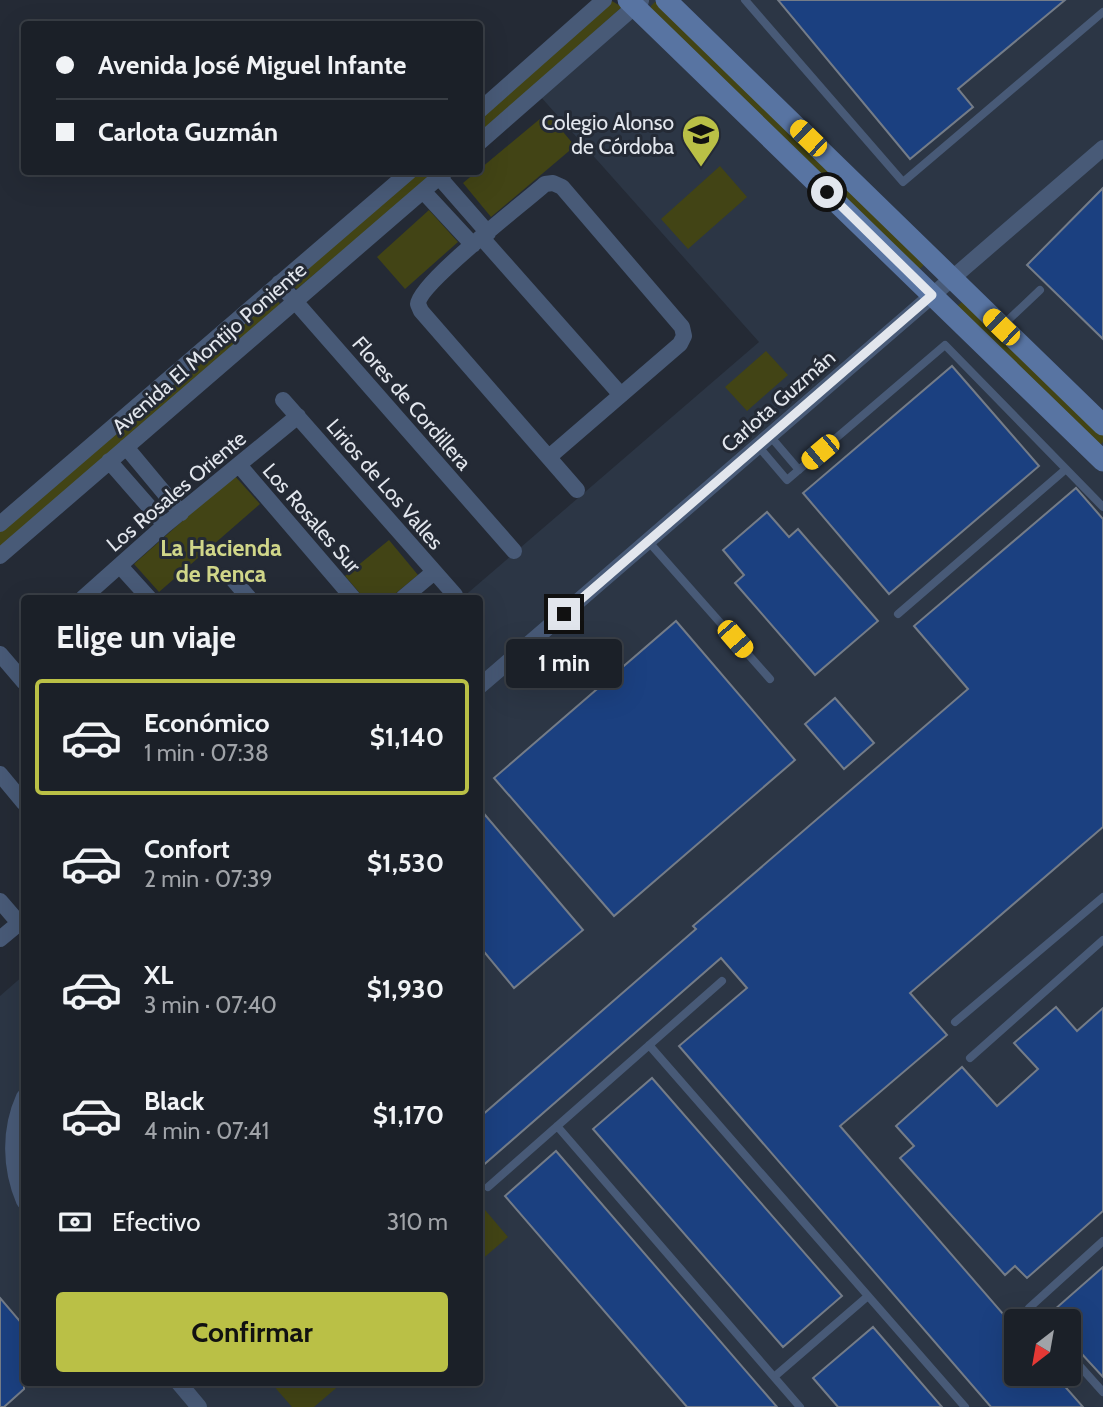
<!DOCTYPE html>
<html lang="es">
<head>
<meta charset="utf-8">
<style>
  body { margin:0; font-family:Cabin,sans-serif; background:#282d34; color:#f1f3f6; height:100vh; display:flex; flex-direction:column; font-size:26px; white-space:nowrap }
  * { box-sizing:border-box; margin:0 }
  p { font-size:23px; color:#a0a3a8 }
  .icon { flex:none; width:38px; height:38px; fill:none; stroke:currentColor; stroke-width:2; stroke-linecap:round; stroke-linejoin:round }
  .map { position:relative; flex:1; overflow:hidden }
  .sheet { position:absolute; left:21px; top:595px; width:462px; height:791px; display:flex; flex-direction:column; background:#1b2028; border-radius:7px; box-shadow:0 7px 28px #0002,0 0 0 2px #393e45 }
  .sheet>* { flex:none }
  .top-card { position:absolute; left:21px; top:21px; width:462px; height:154px; border-radius:7px; box-shadow:0 7px 28px #0002,0 0 0 2px #393e45; display:grid; align-content:center; height:154px; padding:0 35px; background:#1b2028 }
  .needle { width:46px; rotate:211deg }
  .tools { position:absolute; left:1004px; top:1309px; display:grid; gap:14px }
  .tools a { display:grid; place-items:center; width:77px; height:77px; border-radius:7px; background:#1b2028; box-shadow:0 7px 28px #0002,0 0 0 2px #393e45; font-size:35px }
  .end { position:absolute; width:32px; height:32px; margin:-16px; border:9px solid #e2e6ed; background:#111; box-shadow:0 0 0 4px #111 }
  .from { border-radius:50% }
  .bubble { position:absolute; height:49px; border-radius:7px; background:#1b2028; box-shadow:0 7px 28px #0002,0 0 0 2px #393e45; font-size:23px; font-weight:700; line-height:49px; text-align:center }
  .car { position:absolute; width:21px; height:42px; margin:-21px -10px; border-radius:9px; box-shadow:0 0 5px 2px #0007; background:linear-gradient(#f5c518 24%,#345 0 40%,#f5c518 0 76%,#345 0 86%,#f5c518 0) }
  .top-card b { display:flex; align-items:center; gap:24px; height:66px; font-size:26px }
  .top-card b+b { border-top:2px solid #393e45 }
  .top-card i { width:18px; height:18px; background:#f1f3f6 }
  ul { padding:0; list-style:none }
  li { display:flex; align-items:center; gap:21px; height:116px; margin:0 14px 10px; padding:0 21px; border:4px solid transparent; border-radius:7px }
  li div { flex:1 }
  li b { display:block; font-size:26px }
  li em { font-style:normal; font-weight:700 }
  li.on { border-color:#bac046 }
  li>.icon { width:63px; height:63px; stroke-width:1.5 }
  h2 { padding:0 35px; font-size:32px; line-height:84px }
  .pay { display:flex; align-items:center; gap:18px; height:77px; padding:0 35px; font-size:26px }
  .pay p { margin-inline-start:auto }
  .action { display:flex; gap:14px; margin-top:auto; padding:14px 35px }
  .action a { flex:1; height:80px; border-radius:7px; background:#bac046; color:#111; font-size:28px; font-weight:700; line-height:80px; text-align:center }
  .map>svg:first-child { display:block }
</style>
</head>
<body>
<div class="map">
<svg width="1103" height="1407" viewBox="0 0 1103 1407">
  <rect width="100%" height="100%" fill="#242a35"/>
  <path fill="#2c3645" fill-rule="evenodd" d="M626 0H1103V1407H0V996L24 975V1382H480V598H462L759 342 540 96ZM1017 1321H1069V1374H1017Z"/>
  <path fill="#424415" d="M612 1 622 7 480 134V117Z
    M655 2 662 4 923 259V266L918 270 651 13V6Z
    M547 113 575 146 491 217 463 183Z
    M720 166 747 197 688 249 661 219Z
    M416 172H436L297 289 290 285Z
    M429 210 458 242 405 289 377 257Z
    M275 296 280 304 274 312 0 547V531Z
    M962 302H966L1103 435V442L1097 448 957 306Z
    M766 351 788 375 747 411 725 387Z
    M234 475 260 504 159 592 134 564Z
    M389 540 418 575 390 598H364L345 576Z
    M480 1204 508 1237 480 1261Z
    M274 1383V1382L342 1383 314 1407H292L272 1384Z"/>
  <path fill="#1b4080" stroke="#747c88" stroke-width="2" d="M778 0H1065L958 89 973 107 910 159Z
    M1103 188V339L1027 265Z
    M952 366 1039 466 889 594 803 493Z
    M1076 488 1103 519V827L910 993 947 1035 840 1126 1017 1330V1374H1054L1083 1407H991L679 1046 747 988 721 958 480 1168V1117L696 929 693 926 968 689 914 626Z
    M767 512 789 537 798 529 878 621 815 675 735 583 744 575 723 550Z
    M676 621 795 760 614 916 494 778Z
    M835 698 874 743 844 769 805 724Z
    M480 809 583 930 514 988 480 947Z
    M1056 1007 1077 1031 1103 1008V1211L1027 1278 1015 1266 1005 1275 900 1158 914 1146 896 1126 962 1067 997 1106 1038 1069 1014 1043Z
    M652 1078 842 1296 783 1347 593 1129Z
    M556 1151 777 1407H687L505 1196Z
    M1103 1267V1377L1069 1340V1321H1047L1046 1317Z
    M0 1298 24 1326V1389L4 1407H0Z
    M873 1327 942 1407H838L813 1378Z"/>
  <g fill="none" stroke-linecap="round" stroke-linejoin="round">
    <path stroke="#485a77" stroke-width="8" d="M745 0 903 182 1103 12
      M1003 325 1040 290
      M770 436 799 470
      M758 446 787 480 945 345 1103 507
      M648 541 770 679
      M898 614 1066 469
      M955 1022 1103 897
      M649 1045 965 1407
      M970 1058 1103 940
      M557 1126 800 1407
      M488 1187 722 981
      M1041 1321 1029 1308 1103 1241
      M1069 1354 1103 1392
      M774 1377 868 1296"/>
    <path stroke="#485a77" stroke-width="16" d="M480 110 604 0
      M480 142 641 1
      M439 177 488 233
      M423 191 473 245
      M482 238 621 395
      M279 283 514 551
      M283 400 455 595
      M126 447 181 513
      M549 457 680 344 684 336 682 327 562 187 553 183 545 184C524 203 419 283 418 304L421 311 577 490
      M109 461 165 525
      M239 465 353 598
      M0 524 409 172
      M0 556 445 172
      M120 566 149 598
      M231 577 249 598
      M83 598 165 525 298 416
      M403 598 434 572
      M0 654 24 682
      M480 686 1103 148
      M0 774 24 803
      M0 901 19 923
      M0 939 24 919
      M24 1097C9 1130 10 1168 24 1201
      M178 1382 199 1407"/>
    <path stroke="#5874a2" stroke-width="21" d="M628 0 1103 461
      M666 0 1103 425"/>
  </g>
  <g fill="none" stroke-linecap="round" stroke-linejoin="round">
    <path stroke="#e2e6ed" stroke-width="9" d="M564 614 932 295 827 192"/>
  </g>
  <defs>
    <g id="school-pin" transform="scale(2.0125)"><path d="M0 17L-7.5 6A9.5 9.5 0 1 1 7.5 6Z" fill="#bac046" stroke="#242a35"/><path d="M0-5L7-2L0 1L-7-2ZM-4 1L0 2.5L4 1V4Q0 6-4 4Z" fill="#111"/></g>
  </defs>
  <g fill-rule="evenodd">
    <use href="#school-pin" x="701" y="134"/>
  </g>
  <g text-anchor="middle" dominant-baseline="central" stroke-width="6" stroke-linejoin="round" paint-order="stroke">
    <g font-size="21" fill="#e2e6ed" stroke="#242a35" text-anchor="end">
      <text x="674" y="122">Colegio Alonso<tspan x="674" dy="24">de Córdoba</tspan></text>
    </g>
    <g font-size="21" fill="#e2e6ed" stroke="#242a35">
      <text transform="translate(209 348) rotate(-41)">Avenida El Montijo Poniente</text>
      <text transform="translate(778 401) rotate(-41)">Carlota Guzmán</text>
      <text transform="translate(412 403) rotate(49)">Flores de Cordillera</text>
      <text transform="translate(385 484) rotate(49)">Lirios de Los Valles</text>
      <text transform="translate(176 491) rotate(-40)">Los Rosales Oriente</text>
      <text transform="translate(312 518) rotate(49)">Los Rosales Sur</text>
    </g>
    <g font-size="23" font-weight="bold" fill="#d0d689" stroke="#242a35">
      <text x="221" y="548">La Hacienda<tspan x="221" dy="26">de Renca</tspan></text>
    </g>
  </g>
</svg>
<div class="tools">
<a><svg class="needle" viewBox="-14 -14 28 28"><path d="M0-13l5 13h-10z" fill="#e53935"/><path d="M0 13l5-13h-10z" fill="#a0a3a8"/></svg></a>
</div>
<i class="end from" style="left:827px;top:192px"></i>
<i class="end" style="left:564px;top:614px"></i>
<div class="bubble" style="left:506px;top:639px;width:116px">1 min</div>
<i class="car" style="left:808px;top:138px;rotate:314deg"></i>
<i class="car" style="left:1001px;top:327px;rotate:314deg"></i>
<i class="car" style="left:820px;top:452px;rotate:230deg"></i>
<i class="car" style="left:735px;top:639px;rotate:139deg"></i>
<div class="top-card">
<b><i class="from"></i>Avenida José Miguel Infante</b>
<b><i></i>Carlota Guzmán</b>
</div>
<section class="sheet">
<h2>Elige un viaje</h2>
<ul>
<li class="on"><svg class="icon" aria-label="car" viewBox="0 0 24 24"><path d="M5 17H2v-5l4-1 3-4h7l3 4 3 1v5h-3M9 17h6M6 11h13"/><circle cx="7" cy="17" r="2"/><circle cx="17" cy="17" r="2"/></svg><div><b>Económico</b><p>1 min · 07:38</p></div><em>$1,140</em></li>
<li><svg class="icon" aria-label="car" viewBox="0 0 24 24"><path d="M5 17H2v-5l4-1 3-4h7l3 4 3 1v5h-3M9 17h6M6 11h13"/><circle cx="7" cy="17" r="2"/><circle cx="17" cy="17" r="2"/></svg><div><b>Confort</b><p>2 min · 07:39</p></div><em>$1,530</em></li>
<li><svg class="icon" aria-label="car" viewBox="0 0 24 24"><path d="M5 17H2v-5l4-1 3-4h7l3 4 3 1v5h-3M9 17h6M6 11h13"/><circle cx="7" cy="17" r="2"/><circle cx="17" cy="17" r="2"/></svg><div><b>XL</b><p>3 min · 07:40</p></div><em>$1,930</em></li>
<li><svg class="icon" aria-label="car" viewBox="0 0 24 24"><path d="M5 17H2v-5l4-1 3-4h7l3 4 3 1v5h-3M9 17h6M6 11h13"/><circle cx="7" cy="17" r="2"/><circle cx="17" cy="17" r="2"/></svg><div><b>Black</b><p>4 min · 07:41</p></div><em>$1,170</em></li>
</ul>
<div class="pay"><svg class="icon" aria-label="cash" viewBox="0 0 24 24"><path d="M3 7h18v10H3z"/><circle cx="12" cy="12" r="2"/></svg>Efectivo<p>310 m</p></div>
<div class="action"><a>Confirmar</a></div>
</section>
</div>
</body>
</html>
